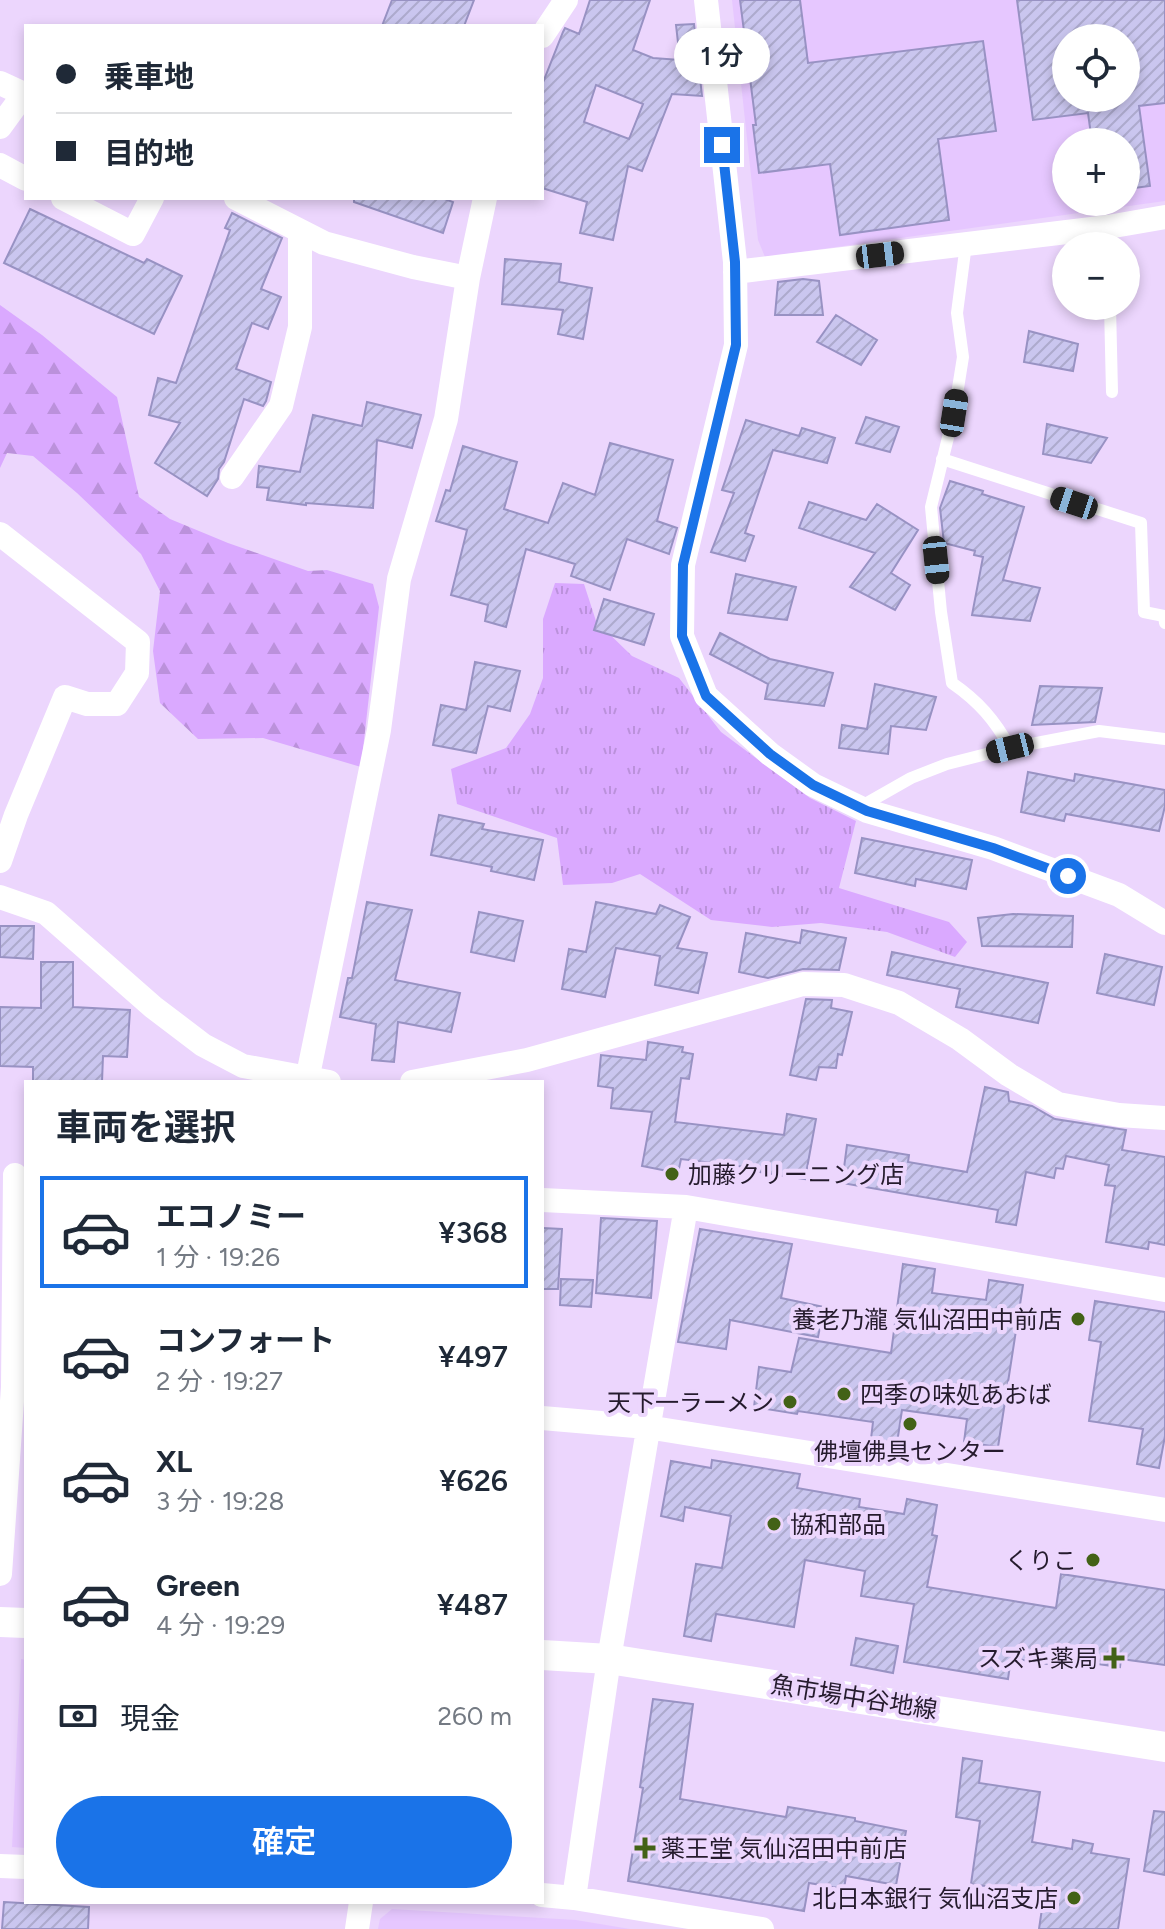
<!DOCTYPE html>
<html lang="ja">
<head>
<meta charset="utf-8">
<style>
  body { margin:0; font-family:Figtree,"Noto Sans JP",sans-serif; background:#f6f6f7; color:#1f2937; height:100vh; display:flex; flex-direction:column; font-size:30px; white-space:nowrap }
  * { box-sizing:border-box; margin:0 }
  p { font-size:26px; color:#747a83 }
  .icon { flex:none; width:44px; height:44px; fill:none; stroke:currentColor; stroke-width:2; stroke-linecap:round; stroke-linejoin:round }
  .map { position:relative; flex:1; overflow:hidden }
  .drawer { position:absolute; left:24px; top:1080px; width:520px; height:824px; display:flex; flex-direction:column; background:#fff; border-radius:0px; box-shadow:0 4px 12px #0003 }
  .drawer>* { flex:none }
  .hud { position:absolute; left:24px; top:24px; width:520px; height:176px; border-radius:0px; box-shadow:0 4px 12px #0003; display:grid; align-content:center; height:176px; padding:0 32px; background:#fff }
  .controls { position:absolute; left:1052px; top:24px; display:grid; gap:16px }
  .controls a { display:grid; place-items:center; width:88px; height:88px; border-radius:50%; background:#fff; box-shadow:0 4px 12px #0003; font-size:40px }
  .end { position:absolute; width:36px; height:36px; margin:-18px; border:10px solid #1a73e8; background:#fff; box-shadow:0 0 0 4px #fff }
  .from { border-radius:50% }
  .bubble { position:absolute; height:56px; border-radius:28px; background:#fff; box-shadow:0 4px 12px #0003; font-size:26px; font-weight:600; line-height:56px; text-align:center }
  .car { position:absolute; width:24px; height:48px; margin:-24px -12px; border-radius:10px; box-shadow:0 0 6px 2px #0007; background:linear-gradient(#222 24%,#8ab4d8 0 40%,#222 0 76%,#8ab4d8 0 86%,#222 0) }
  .hud b { display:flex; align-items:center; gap:28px; height:76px; font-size:30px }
  .hud b+b { border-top:2px solid #e0e1e3 }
  .hud i { width:20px; height:20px; background:#1f2937 }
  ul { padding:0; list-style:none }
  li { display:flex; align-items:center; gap:24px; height:112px; margin:0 16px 12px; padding:0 16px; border:4px solid transparent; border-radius:0px }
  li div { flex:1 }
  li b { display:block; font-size:30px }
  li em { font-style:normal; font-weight:600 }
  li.current { border-color:#1a73e8 }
  li>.icon { width:72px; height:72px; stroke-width:1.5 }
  h2 { padding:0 32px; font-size:36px; line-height:96px }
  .pay { display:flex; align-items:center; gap:20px; height:88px; padding:0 32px; font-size:30px }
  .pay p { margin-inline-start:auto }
  .primary-button { display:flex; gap:16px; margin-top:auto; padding:16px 32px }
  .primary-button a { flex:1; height:92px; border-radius:48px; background:#1a73e8; color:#fff; font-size:32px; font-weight:600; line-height:92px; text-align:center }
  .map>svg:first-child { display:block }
</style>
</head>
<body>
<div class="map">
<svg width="1165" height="1929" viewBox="0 0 1165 1929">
  <defs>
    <pattern id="grass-tufts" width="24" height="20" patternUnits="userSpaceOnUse" patternTransform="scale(2)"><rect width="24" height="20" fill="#daa9ff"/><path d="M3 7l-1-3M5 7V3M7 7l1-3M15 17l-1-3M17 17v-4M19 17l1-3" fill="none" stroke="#bb91db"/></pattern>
    <pattern id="forest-firs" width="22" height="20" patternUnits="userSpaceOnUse" patternTransform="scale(2)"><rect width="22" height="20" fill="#daa9ff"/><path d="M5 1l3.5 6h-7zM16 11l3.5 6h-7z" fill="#bb91db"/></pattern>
    <pattern id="building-hatch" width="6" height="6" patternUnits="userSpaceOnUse" patternTransform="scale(2)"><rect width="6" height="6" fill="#cac6ef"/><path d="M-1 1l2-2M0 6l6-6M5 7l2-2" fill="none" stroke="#adaacd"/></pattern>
  </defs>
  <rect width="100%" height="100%" fill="#ecd6fd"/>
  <path fill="#e6c7ff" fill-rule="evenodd" d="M732 0H1165V201L765 257 758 240ZM1066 38H1126V98H1066ZM1066 142H1126V202H1066Z
    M21 1659 26 1660V1848L12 1847Z
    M392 1909 576 1920 630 1929H378L380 1919Z"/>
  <path fill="url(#grass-tufts)" d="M555 583 584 584 596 621 632 656 679 678 721 732 810 798 856 821 839 888 949 922 967 942 955 957 887 932 821 923 772 927 711 920 640 874 612 883 563 885 557 838 457 804 451 769 506 748 530 714 543 678V619Z"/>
  <path fill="url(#forest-firs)" d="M0 305 42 335 117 397 139 497 170 519 228 543 308 571 327 570 373 584 379 607 361 767 263 738 198 739 160 703 153 651 160 591 141 554 77 493 33 456 7 453 0 468Z"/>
  <path fill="url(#building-hatch)" stroke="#9892c3" stroke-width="2" fill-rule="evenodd" d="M392 0H474L464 26H382Z
    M590 0H650L633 50 653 58 680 60 676 25 694 24 702 96 672 94 642 171 628 166 613 240 580 233 587 202 542 188V85L563 32 565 28 579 34ZM596 85 643 104 629 139 584 122Z
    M740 0H800L808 63 983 41 996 131 938 139 949 220 840 235 830 164 759 173 753 125H756Z
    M1017 0H1165V103L1139 106 1150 186 1126 189V142H1092L1088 113 1033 120ZM1066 38H1126V98H1066Z
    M354 198H442L453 202 443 233 354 202Z
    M30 209 144 263 147 259 182 276 154 334 4 263Z
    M232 213 282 238 261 289 281 297 268 329 252 323 236 369 271 382 266 401 263 406 244 399 224 462 219 469 218 479 207 496 155 463 180 423 149 415 158 378 176 383 230 230 225 228Z
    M505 259 561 264 559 282 592 288 583 339 558 334 563 310 502 304Z
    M803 279 819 281 823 315H775L778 282Z
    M836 315 877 340 861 365 817 342Z
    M1029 331 1078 344 1073 371 1024 362Z
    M367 402 421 415 412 448 377 440 373 508 306 503V505L267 500 269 488 257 487 259 466 300 472 313 415 362 426Z
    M866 417 899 427 890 452 856 443Z
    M746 420 799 436 802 428 835 438 827 463 773 450 745 533 754 536 745 561 711 552 734 493 722 490Z
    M1047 424 1107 438 1091 463 1043 454Z
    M610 443 673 460 657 521 677 528 669 554 627 539 610 590 571 576 575 564 526 549 506 627 485 621 488 605 451 595 467 530 436 521 446 490 450 491 463 446 517 462 504 509 548 523 563 483 595 495Z
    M950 481 983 491 982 494 1024 507 1003 580 1040 588 1030 621 972 615 983 557 974 555 975 551 944 543 940 508Z
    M809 502 866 520 877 504 918 530 891 573 910 585 895 610 850 587 875 553 799 528Z
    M736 574 796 587 787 620 728 613Z
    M604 599 654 614 644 645 594 630Z
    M720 633 770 659 833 673 824 706 765 699 768 684 710 654Z
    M475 662 520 671 510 711 488 706 476 753 433 745 441 705 466 710Z
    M875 684 936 697 926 730 891 726 888 754 839 748 842 725 867 729Z
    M1040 686 1102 688 1095 722 1032 725Z
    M1028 772 1074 781 1075 774 1165 790V806L1159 831 1066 814 1064 821 1021 812Z
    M439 815 484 824 482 829 543 840 534 880 491 871 492 867 431 855Z
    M862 838 972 860 966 889 916 879 915 886 855 873Z
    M367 902 412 910 395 980 460 993 451 1032 398 1022 394 1062 372 1060 376 1024 340 1017 348 978H352Z
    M596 902 656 914 660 905 690 917 677 948 707 953 698 993 655 985 660 956 616 948 605 997 562 989 569 949 586 952Z
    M479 912 523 921 514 961 471 952Z
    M1013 914 1073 916 1072 947 982 946 978 918Z
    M0 926H34L33 959 0 957Z
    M802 930 846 938 839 970 803 969 768 978 739 972 746 933 800 943Z
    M892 952 1048 983 1038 1023 956 1007 960 989 887 975Z
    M1105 954 1162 967 1154 1005 1097 993Z
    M41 962H73V1007L130 1010 127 1057 103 1056 102 1082H33V1067L0 1066V1007L41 1008Z
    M806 999 832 1000 831 1008 852 1012 842 1055 838 1054 836 1068 819 1067 816 1080 790 1075Z
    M648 1042 683 1047 682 1052 693 1054 689 1079 681 1078 675 1122 784 1135 787 1114 816 1119 805 1179 753 1171 754 1168 681 1159 678 1173 642 1166 652 1112 611 1108 613 1088 598 1086 601 1055 646 1060Z
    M985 1087 1008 1092 1009 1101 1032 1106 1055 1119 1126 1130 1122 1150 1165 1157V1245L1149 1242 1148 1249 1106 1242 1115 1186 1105 1185 1109 1165 1066 1156 1063 1169 1056 1168 1054 1178 1026 1172 1016 1225 996 1222 998 1210 842 1183 847 1145 909 1155 908 1162 967 1172Z
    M601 1218 657 1221 651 1298 596 1293Z
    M542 1228 562 1229 558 1289H542Z
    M700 1229 792 1244 781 1298 824 1307 818 1337 730 1320 726 1349 678 1342Z
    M903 1264 935 1269 932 1293 986 1300 989 1280 1023 1285 998 1447 964 1442 967 1419 902 1410 897 1443 871 1439 873 1422 798 1411 797 1414 754 1407 759 1367 791 1372 799 1338 891 1353Z
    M561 1279 593 1280 591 1307 560 1305Z
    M1095 1301 1165 1312V1436L1159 1468 1137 1464 1143 1429 1089 1421 1101 1342 1089 1340Z
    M712 1460 800 1474 797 1488 860 1499 859 1507 904 1514 907 1499 937 1505 932 1535 937 1536 927 1587 1056 1608 1061 1574 1165 1590V1665L1121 1659 1120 1667 1069 1660V1663L1054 1660V1665L1011 1658 1008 1679 904 1662 914 1604 861 1596 865 1571 805 1560 794 1627 716 1614 711 1641 684 1636 696 1564 722 1568 731 1516 685 1507 683 1521 661 1516 671 1461 711 1468Z
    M856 1638 898 1646 893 1673 851 1665Z
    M653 1699 693 1704 680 1799 786 1817 788 1807 855 1818V1821L906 1831 896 1885 846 1876 844 1889 809 1883 804 1911 628 1881 643 1788 640 1787Z
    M963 1758 982 1761 979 1783 1040 1792 1032 1842 1072 1849 1073 1840 1093 1844 1091 1853 1129 1859 1118 1929H1039L1044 1895 971 1884 980 1821 956 1817Z
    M1154 1811 1165 1812V1875L1144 1871Z
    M4 1902 89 1907 88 1929H2Z"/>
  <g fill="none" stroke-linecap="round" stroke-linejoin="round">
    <path stroke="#fff" stroke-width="12" d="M966 244 957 313 963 357 954 413 931 507 941 612 952 683C978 701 995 720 1010 748L1099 731 1165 739
      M1110 306 1112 392
      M942 459 1141 523 1144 612 1164 616 1165 623
      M860 807 911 778 947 764 1010 748"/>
    <path stroke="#fff" stroke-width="24" d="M706 0 735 262 736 345 683 565 682 636 706 696 770 754 813 785 867 811 993 848 1119 895 1165 923
      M542 36 566 0
      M0 83 26 95
      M0 127 24 94
      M0 165 26 179
      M63 198 133 234 152 198
      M236 198 324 243 413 267 468 278
      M735 272 1108 227 1165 217
      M232 477 281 406 300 327V231
      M0 534 138 642 137 673 117 704H87L65 697 16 815 0 861
      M0 897 46 913 153 1007 203 1045 243 1066 329 1082
      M307 1080 379 730 399 579 446 419 468 278 485 198
      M412 1082 527 1060 803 984 844 985 899 1003 960 1039 1009 1075 1058 1104 1119 1115 1165 1118
      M542 1200 686 1207 1165 1290
      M542 1418 647 1427 1165 1510
      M0 1574 13 1387 15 1175
      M0 1866 26 1867
      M542 1895 574 1898 762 1929
      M574 1898 609 1659 686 1207
      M357 1929 361 1902"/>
    <path stroke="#fff" stroke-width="30" d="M0 1622 26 1623
      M542 1655 609 1659 1165 1747"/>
  </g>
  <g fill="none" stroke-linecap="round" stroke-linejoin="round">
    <path stroke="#1a73e8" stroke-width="10" d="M722 145 735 262 736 345 683 565 682 636 706 696 770 754 813 785 867 811 993 848 1068 876"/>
  </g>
  <g fill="#436217" stroke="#ecd6fd" stroke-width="3">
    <circle cx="672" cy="1174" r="8"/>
    <circle cx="1078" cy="1319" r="8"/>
    <circle cx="844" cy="1394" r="8"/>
    <circle cx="790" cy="1402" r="8"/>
    <circle cx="910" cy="1424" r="8"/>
    <circle cx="774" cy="1524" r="8"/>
    <circle cx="1093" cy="1560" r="8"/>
    <path d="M1110 1646h8v8h8v8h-8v8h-8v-8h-8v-8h8z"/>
    <path d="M641 1836h8v8h8v8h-8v8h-8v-8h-8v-8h8z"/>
    <circle cx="1074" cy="1898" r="8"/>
  </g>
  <g text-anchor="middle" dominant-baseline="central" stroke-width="8" stroke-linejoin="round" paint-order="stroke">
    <g font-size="24" fill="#251b2d" stroke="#ecd6fd" text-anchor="end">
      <text x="688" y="1174" text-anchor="start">加藤クリーニング店</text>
      <text x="1062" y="1319">養老乃瀧 気仙沼田中前店</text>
      <text x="860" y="1394" text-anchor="start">四季の味処あおば</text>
      <text x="774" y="1402">天下一ラーメン</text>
      <text x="910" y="1451" text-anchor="middle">佛壇佛具センター</text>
      <text x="790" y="1524" text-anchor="start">協和部品</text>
      <text x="1077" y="1560">くりこ</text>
      <text x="1098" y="1658">スズキ薬局</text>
      <text x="661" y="1848" text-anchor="start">薬王堂 気仙沼田中前店</text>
      <text x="1058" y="1898">北日本銀行 気仙沼支店</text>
    </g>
    <g font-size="24" fill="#251b2d" stroke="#ecd6fd">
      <text transform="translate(854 1697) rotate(9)">魚市場中谷地線</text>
    </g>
  </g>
</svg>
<div class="controls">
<a><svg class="icon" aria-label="locate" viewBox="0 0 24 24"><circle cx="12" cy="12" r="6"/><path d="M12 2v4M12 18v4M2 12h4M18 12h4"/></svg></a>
<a>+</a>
<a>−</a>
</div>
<i class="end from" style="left:1068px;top:876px"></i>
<i class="end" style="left:722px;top:145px"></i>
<div class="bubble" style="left:674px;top:28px;width:96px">1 分</div>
<i class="car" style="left:880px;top:255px;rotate:83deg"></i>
<i class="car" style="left:954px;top:413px;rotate:9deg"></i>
<i class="car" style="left:1074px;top:503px;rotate:288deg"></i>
<i class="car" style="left:936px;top:560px;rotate:174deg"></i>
<i class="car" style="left:1010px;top:748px;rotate:256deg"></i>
<div class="hud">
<b><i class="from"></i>乗車地</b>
<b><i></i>目的地</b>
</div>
<section class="drawer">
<h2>車両を選択</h2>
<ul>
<li class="current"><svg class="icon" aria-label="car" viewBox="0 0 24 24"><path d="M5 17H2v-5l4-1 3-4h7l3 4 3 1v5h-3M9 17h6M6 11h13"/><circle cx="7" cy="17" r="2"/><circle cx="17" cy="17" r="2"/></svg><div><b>エコノミー</b><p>1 分 · 19:26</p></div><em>¥368</em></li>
<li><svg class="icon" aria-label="car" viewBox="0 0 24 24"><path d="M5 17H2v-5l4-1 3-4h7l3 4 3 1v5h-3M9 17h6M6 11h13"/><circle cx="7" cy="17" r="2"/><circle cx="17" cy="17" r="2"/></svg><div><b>コンフォート</b><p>2 分 · 19:27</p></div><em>¥497</em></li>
<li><svg class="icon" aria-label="car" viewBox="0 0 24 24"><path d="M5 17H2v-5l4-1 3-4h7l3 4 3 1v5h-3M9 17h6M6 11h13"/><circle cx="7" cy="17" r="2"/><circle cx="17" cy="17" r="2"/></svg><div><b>XL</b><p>3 分 · 19:28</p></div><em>¥626</em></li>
<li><svg class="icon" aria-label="car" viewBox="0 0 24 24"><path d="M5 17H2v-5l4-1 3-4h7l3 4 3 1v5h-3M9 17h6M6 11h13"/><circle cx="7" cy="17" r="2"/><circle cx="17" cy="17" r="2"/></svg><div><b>Green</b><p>4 分 · 19:29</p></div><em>¥487</em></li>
</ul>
<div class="pay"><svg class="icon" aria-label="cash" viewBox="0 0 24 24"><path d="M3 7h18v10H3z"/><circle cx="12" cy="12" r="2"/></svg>現金<p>260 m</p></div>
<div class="primary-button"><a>確定</a></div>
</section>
</div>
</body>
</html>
